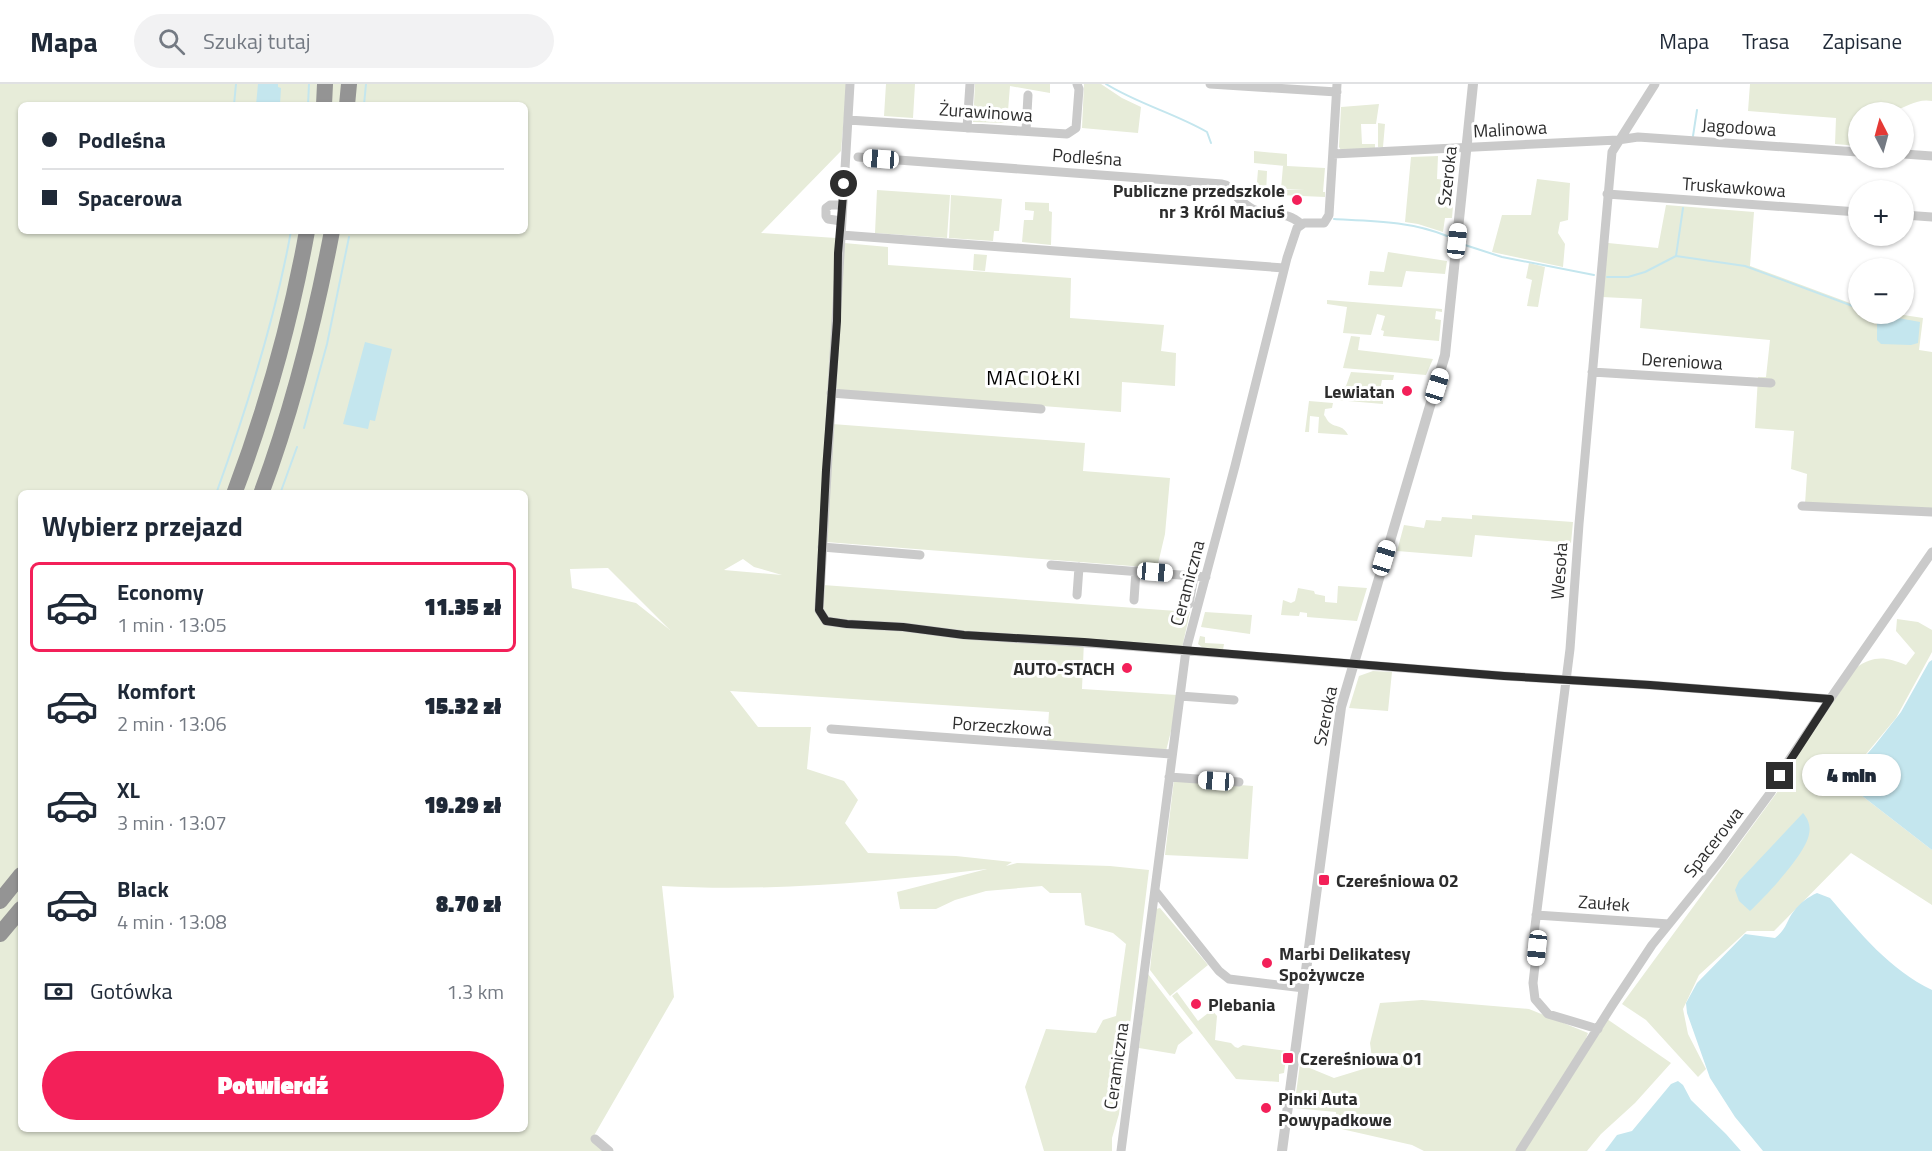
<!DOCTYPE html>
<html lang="pl">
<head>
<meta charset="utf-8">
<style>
  body { margin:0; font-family:"Titillium Web",sans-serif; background:#f2f2f3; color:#1f2937; height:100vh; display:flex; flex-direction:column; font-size:22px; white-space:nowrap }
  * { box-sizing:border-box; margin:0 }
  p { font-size:20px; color:#747a83 }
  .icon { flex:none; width:33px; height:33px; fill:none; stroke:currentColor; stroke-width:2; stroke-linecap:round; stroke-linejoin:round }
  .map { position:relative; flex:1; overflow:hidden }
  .details { position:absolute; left:18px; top:406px; width:510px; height:642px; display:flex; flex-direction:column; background:#fff; border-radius:9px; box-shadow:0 2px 4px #0004 }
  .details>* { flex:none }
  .guide { position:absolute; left:18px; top:18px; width:510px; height:132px; border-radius:9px; box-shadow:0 2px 4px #0004; display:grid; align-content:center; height:132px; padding:0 24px; background:#fff }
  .needle { width:39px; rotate:354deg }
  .controls { position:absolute; left:1848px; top:18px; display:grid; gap:12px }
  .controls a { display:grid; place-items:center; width:66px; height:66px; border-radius:50%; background:#fff; box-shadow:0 2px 4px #0004; font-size:30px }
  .end { position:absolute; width:27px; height:27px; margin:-14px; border:8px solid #2d2d2d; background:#fff; box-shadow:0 0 0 3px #fff }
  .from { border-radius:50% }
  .bubble { position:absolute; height:42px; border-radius:21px; background:#fff; box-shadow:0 2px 4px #0004; font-size:20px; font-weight:800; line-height:42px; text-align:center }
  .car { position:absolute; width:18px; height:36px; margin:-18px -9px; border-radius:8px; box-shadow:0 0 4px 2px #0007; background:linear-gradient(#fff 24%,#345 0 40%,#fff 0 76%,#345 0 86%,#fff 0) }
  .guide b { display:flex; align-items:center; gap:21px; height:57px; font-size:22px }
  .guide b+b { border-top:2px solid #e0e1e3 }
  .guide i { width:15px; height:15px; background:#1f2937 }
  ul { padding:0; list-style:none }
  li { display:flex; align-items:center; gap:18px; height:90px; margin:0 12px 9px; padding:0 12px; border:3px solid transparent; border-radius:9px }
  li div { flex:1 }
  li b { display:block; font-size:22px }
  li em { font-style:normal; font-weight:800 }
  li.active { border-color:#f32059 }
  li>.icon { width:54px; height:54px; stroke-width:1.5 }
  h2 { padding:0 24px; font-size:27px; line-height:72px }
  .pay { display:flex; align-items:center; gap:15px; height:66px; padding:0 24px; font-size:22px }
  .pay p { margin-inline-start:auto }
  .button { display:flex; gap:12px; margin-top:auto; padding:12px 24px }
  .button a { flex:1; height:69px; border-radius:36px; background:#f32059; color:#fff; font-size:24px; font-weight:800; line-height:69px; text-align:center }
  header { display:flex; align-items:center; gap:36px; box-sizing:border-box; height:84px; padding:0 30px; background:#fff; border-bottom:2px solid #e0e1e3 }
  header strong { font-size:28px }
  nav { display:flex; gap:33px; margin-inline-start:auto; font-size:21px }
  .search { width:420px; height:54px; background:#f2f2f3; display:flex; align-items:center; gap:15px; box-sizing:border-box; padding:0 21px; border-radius:33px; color:#747a83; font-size:22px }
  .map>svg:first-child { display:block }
</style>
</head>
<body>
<header>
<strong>Mapa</strong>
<div class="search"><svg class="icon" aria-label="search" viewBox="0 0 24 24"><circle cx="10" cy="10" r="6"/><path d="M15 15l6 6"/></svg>Szukaj tutaj</div>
<nav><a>Mapa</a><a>Trasa</a><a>Zapisane</a></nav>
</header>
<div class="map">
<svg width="1932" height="1067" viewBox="0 0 1932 1067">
  <rect width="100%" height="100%" fill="#fff"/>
  <path fill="#e7ecd9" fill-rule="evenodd" d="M0 0H847L841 67 761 149 836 154 844 159 888 163V181L1071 194 1070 234 1164 241 1161 267 1176 269 1175 302 1122 298 1121 328 834 306 832 340 1085 359 1083 387 1170 394 1165 450 1157 484 826 458 823 501 1190 528 1182 564 1084 556 1082 605 1177 611 1173 639 1166 667 1047 658 1049 628 730 607 758 643H811L807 685 844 697 858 716 845 739 868 769 956 772 1012 778 1006 782 1017 779 1110 782 1149 786 1119 1030 1112 1054V1067H1044L1025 1003 1046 945 1096 949 1103 936 1116 932 1126 860 1113 849 1085 841 1081 809H1050L1042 802 986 807 955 816 936 825H900L897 808 987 785C879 798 771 808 662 802L674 913 592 1055 606 1067H0ZM21 21H525V147H21ZM21 410H525V1046H21ZM743 475 754 483 782 491 724 486ZM607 484H608L670 546 636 519 572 504 570 485Z
    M886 0H915L913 34 884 32Z
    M975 0H1050V9L1010 2 1007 39 973 38Z
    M1084 0H1101L1122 14 1141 23 1138 49 1082 44Z
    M1750 0H1932V17C1918 14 1906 23 1894 27 1884 31 1869 28 1858 28V62L1835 60 1836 34 1748 27Z
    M1379 20 1376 40H1361L1362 60H1375V65L1341 66 1339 63 1341 23Z
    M1378 39 1385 40 1383 63H1378Z
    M1254 67 1287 70V82L1325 84 1323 108H1325V113L1280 111 1281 106H1305L1281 105 1283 82H1285L1254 79Z
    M1438 72 1437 95 1455 97 1452 134H1445L1443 148 1418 140 1405 138 1411 73Z
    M1258 86 1267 87 1266 111 1256 110Z
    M1537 95 1570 99 1568 136 1560 138 1558 149 1565 160 1563 183 1492 168 1502 131H1531Z
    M877 106 950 111 947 154 875 149Z
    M951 111 1002 115 999 147H994L993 157 949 154Z
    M1025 118 1049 119V127L1052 128 1051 161 1022 158 1024 136H1033L1034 127 1025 126Z
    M1666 121 1754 128 1750 182 1858 222V230H1897L1923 234 1919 266 1932 268V425L1805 420 1807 390 1791 385 1794 347 1755 344 1758 293H1766L1770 256 1640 244 1642 215 1602 213 1608 159 1658 164Z
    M1388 168 1447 177 1445 190 1406 187 1402 203 1368 201 1370 187 1384 188Z
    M974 170 987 171 985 187 973 186Z
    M1529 179 1545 183 1538 223 1527 222 1532 196 1526 194Z
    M1327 216 1442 225V228L1436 227 1435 235 1441 236 1439 257 1383 252 1384 247 1381 246 1385 232 1377 230 1371 251 1343 249 1347 223 1327 220Z
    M1351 252 1360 253 1358 266 1433 275 1426 291 1343 284Z
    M1351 288 1394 291 1393 296H1382L1380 306 1383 307V320L1336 316 1341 302H1346Z
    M1309 317 1333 319 1332 324 1325 325 1324 331C1326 333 1327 337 1330 339 1336 344 1342 340 1348 351L1318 349 1319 333 1310 332 1309 348H1305Z
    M1472 431 1573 438 1571 459 1475 451 1472 473 1397 467 1404 441 1424 444 1426 436 1441 437 1442 433 1472 435Z
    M1338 502 1367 504 1357 537 1307 533V529L1300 528 1299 532 1281 531 1283 516 1291 519 1295 517 1298 504 1314 507 1315 510 1325 512V518L1337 519Z
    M1205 528 1252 531 1250 550 1201 543Z
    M1897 535 1918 538 1932 546V568L1896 634 1847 693 1861 711 1932 766V821L1851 769 1774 847H1747L1699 891 1683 925 1688 950 1706 985 1698 993 1646 936 1622 920 1786 696 1800 667 1856 584C1874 571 1886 573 1906 581L1915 569 1896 547Z
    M1200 552 1205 553V559L1224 560 1223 566 1203 564 1198 560Z
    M1373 587 1392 588 1388 627 1349 624 1359 592Z
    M1174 696 1253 702 1248 775 1165 771Z
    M1160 824 1208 881 1170 912 1150 886 1156 825Z
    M1148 890 1193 949 1178 961 1175 970 1139 964Z
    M1177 908 1198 937 1212 926 1217 932 1215 956 1231 959 1235 963 1238 964 1243 961 1287 967 1284 989 1279 990V998L1236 995 1172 912Z
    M1422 916 1529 925 1588 949 1583 963 1517 1067H1424L1412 1061 1337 1044 1336 1028 1294 1024 1300 980 1334 994 1373 982 1370 959 1380 919Z
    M1607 935 1671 979 1635 1019 1601 1050 1587 1067H1524Z"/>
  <path fill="#c4e6ee" d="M258 0H278V3L281 4 280 21H256Z
    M1877 230 1920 238 1918 259 1911 261 1881 260 1877 256Z
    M365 258 392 265 375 337 370 336 368 345 343 340Z
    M1932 576V766L1861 711 1850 701 1847 693 1875 661 1901 628 1929 578Z
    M1803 729C1808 735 1811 742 1809 750 1806 770 1765 813 1750 827L1739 817 1735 806 1739 797Z
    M1817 809 1830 814C1860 849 1890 886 1932 906V1067H1763L1735 1033 1710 994 1687 929 1686 919 1697 899 1745 850 1775 854C1787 845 1786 837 1794 827 1800 819 1808 813 1817 809Z
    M1678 997 1683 1001 1691 1016 1726 1050 1741 1067H1605L1617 1051 1632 1047 1671 1000Z"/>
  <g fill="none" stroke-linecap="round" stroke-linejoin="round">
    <path stroke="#c4e6ee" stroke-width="2" d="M1106 0C1138 20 1174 29 1207 48L1211 59
      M234 21 236 0
      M308 21 309 0
      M364 21 366 0
      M1693 52 1697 26
      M1334 135C1373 137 1411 137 1447 152
      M1465 161 1502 173 1594 191
      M1676 172 1683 124
      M1607 193H1628L1645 188 1676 172 1745 182 1858 224
      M1874 230 1877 231
      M304 344 327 260 349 153
      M216 410C247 324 275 236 291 147
      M280 410 297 363"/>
    <path stroke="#cacaca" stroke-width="9" d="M850 0C840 175 828 350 819 526L826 537 847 540 903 543 964 551 1102 560 1504 592 1650 601 1830 615
      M1210 0 1337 8
      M848 36 1067 50 1076 44 1079 5 1077 0
      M967 44 970 0
      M1026 47 1028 11
      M1333 70 1618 56 1638 53 1858 68
      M1904 70 1932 72
      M858 73 1222 100 1226 101C1234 110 1244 122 1255 126 1273 133 1286 126 1301 140
      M1607 110 1858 128
      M1904 131 1932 133
      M841 137 828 135 826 132V124L830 121H842
      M841 151 1284 184
      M1592 288 1771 299
      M831 309 1041 325
      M1802 422 1932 428
      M822 463 920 471
      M1051 481 1206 493
      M1077 511 1079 483
      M1134 516 1136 487
      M1189 520 1194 492
      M1180 612 1234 616
      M831 645 1171 670
      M1169 693 1239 698
      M1156 808 1219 887 1229 895 1304 904
      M1536 831 1669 840
      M1598 945 1548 930 1535 915 1533 899 1537 864 1534 850 1570 565 1579 440 1612 68 1655 0
      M595 1055 609 1067
      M1121 1067 1186 566 1235 382 1287 174 1297 144 1304 139H1324L1329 131 1337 0
      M1520 1067 1613 920 1652 861 1720 777 1771 708 1789 676 1830 615 1932 468"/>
    <path stroke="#cacaca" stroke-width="10" d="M1282 1067 1341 623 1445 271 1473 0"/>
    <path stroke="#949494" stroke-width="16" d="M324 21 325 0
      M347 21 349 0
      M234 410C266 325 291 236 307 147
      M261 410C293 324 315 236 332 147
      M0 817 21 791
      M0 850 21 825"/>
  </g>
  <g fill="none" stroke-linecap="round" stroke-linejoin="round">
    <path stroke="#2d2d2d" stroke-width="8" d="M844 100 838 169 837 237 826 386 819 526 826 537 847 540 903 543 964 551 1084 558 1504 592 1650 601 1830 615 1780 692"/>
  </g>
  <g fill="#f32059" stroke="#fff" stroke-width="2">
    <circle cx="1297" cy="116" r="6"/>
    <circle cx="1407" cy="307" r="6"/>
    <circle cx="1127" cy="584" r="6"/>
    <rect x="1318" y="790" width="12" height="12" rx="3"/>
    <circle cx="1267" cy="879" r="6"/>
    <circle cx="1196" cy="920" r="6"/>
    <rect x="1282" y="968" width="12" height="12" rx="3"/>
    <circle cx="1266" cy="1024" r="6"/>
  </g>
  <g text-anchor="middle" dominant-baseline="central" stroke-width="6" stroke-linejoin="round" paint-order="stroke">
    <g font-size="18" fill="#2d2d2d" stroke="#fff">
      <text transform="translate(986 28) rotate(4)">Żurawinowa</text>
      <text transform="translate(1739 43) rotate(4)">Jagodowa</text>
      <text transform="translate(1510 45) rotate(-3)">Malinowa</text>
      <text transform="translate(1087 73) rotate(4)">Podleśna</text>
      <text transform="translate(1447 92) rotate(-84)">Szeroka</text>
      <text transform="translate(1734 103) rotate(4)">Truskawkowa</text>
      <text transform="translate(1682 277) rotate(3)">Dereniowa</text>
      <text transform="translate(1559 487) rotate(-86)">Wesoła</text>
      <text transform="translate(1187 499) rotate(-75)">Ceramiczna</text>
      <text transform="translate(1325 632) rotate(-79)">Szeroka</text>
      <text transform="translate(1002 642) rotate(4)">Porzeczkowa</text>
      <text transform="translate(1713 758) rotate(-52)">Spacerowa</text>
      <text transform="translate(1604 819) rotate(4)">Zaułek</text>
      <text transform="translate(1116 982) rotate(-82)">Ceramiczna</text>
    </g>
    <g font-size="18" font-weight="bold" fill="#2d2d2d" stroke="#fff" text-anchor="start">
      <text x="1285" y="106" text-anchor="end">Publiczne przedszkole<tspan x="1285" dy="21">nr 3 Król Maciuś</tspan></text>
      <text x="1395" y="307" text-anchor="end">Lewiatan</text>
      <text x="1115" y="584" text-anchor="end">AUTO-STACH</text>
      <text x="1336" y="796">Czereśniowa 02</text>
      <text x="1279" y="869">Marbi Delikatesy<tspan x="1279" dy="21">Spożywcze</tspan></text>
      <text x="1208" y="920">Plebania</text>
      <text x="1300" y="974">Czereśniowa 01</text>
      <text x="1278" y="1014">Pinki Auta<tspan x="1278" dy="21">Powypadkowe</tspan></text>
    </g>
    <g font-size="20" letter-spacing="1.5" fill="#000" stroke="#fff">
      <text x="1034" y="293">MACIOŁKI</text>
    </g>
  </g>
</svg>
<div class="controls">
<a><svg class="needle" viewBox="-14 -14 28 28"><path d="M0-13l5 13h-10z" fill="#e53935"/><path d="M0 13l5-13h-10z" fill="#747a83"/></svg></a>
<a>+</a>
<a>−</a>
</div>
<i class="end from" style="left:844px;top:100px"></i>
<i class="end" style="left:1780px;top:692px"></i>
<div class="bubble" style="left:1802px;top:670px;width:99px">4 min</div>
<i class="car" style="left:881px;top:75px;rotate:274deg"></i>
<i class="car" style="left:1457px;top:157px;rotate:6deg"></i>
<i class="car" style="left:1437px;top:302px;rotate:17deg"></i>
<i class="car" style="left:1384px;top:474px;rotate:17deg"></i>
<i class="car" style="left:1155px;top:488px;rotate:95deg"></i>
<i class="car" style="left:1216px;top:697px;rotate:274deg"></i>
<i class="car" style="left:1537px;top:864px;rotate:186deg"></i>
<div class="guide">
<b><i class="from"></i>Podleśna</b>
<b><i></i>Spacerowa</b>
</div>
<section class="details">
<h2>Wybierz przejazd</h2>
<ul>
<li class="active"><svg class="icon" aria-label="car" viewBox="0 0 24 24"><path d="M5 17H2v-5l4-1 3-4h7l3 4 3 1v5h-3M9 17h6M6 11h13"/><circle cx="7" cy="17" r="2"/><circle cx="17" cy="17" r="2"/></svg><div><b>Economy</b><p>1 min · 13:05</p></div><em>11.35 zł</em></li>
<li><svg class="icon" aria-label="car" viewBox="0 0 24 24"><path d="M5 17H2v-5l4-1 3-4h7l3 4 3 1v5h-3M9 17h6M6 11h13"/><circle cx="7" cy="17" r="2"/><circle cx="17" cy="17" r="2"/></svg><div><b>Komfort</b><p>2 min · 13:06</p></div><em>15.32 zł</em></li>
<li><svg class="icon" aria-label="car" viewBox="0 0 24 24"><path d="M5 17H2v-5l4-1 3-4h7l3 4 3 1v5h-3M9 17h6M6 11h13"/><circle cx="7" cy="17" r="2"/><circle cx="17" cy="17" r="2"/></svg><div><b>XL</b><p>3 min · 13:07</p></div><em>19.29 zł</em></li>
<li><svg class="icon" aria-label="car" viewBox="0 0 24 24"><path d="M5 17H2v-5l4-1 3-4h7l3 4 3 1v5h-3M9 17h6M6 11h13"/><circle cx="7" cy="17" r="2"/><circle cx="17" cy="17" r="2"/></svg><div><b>Black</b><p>4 min · 13:08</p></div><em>8.70 zł</em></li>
</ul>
<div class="pay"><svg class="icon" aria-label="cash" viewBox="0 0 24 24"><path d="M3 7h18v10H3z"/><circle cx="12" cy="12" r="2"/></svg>Gotówka<p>1.3 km</p></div>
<div class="button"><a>Potwierdź</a></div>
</section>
</div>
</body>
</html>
